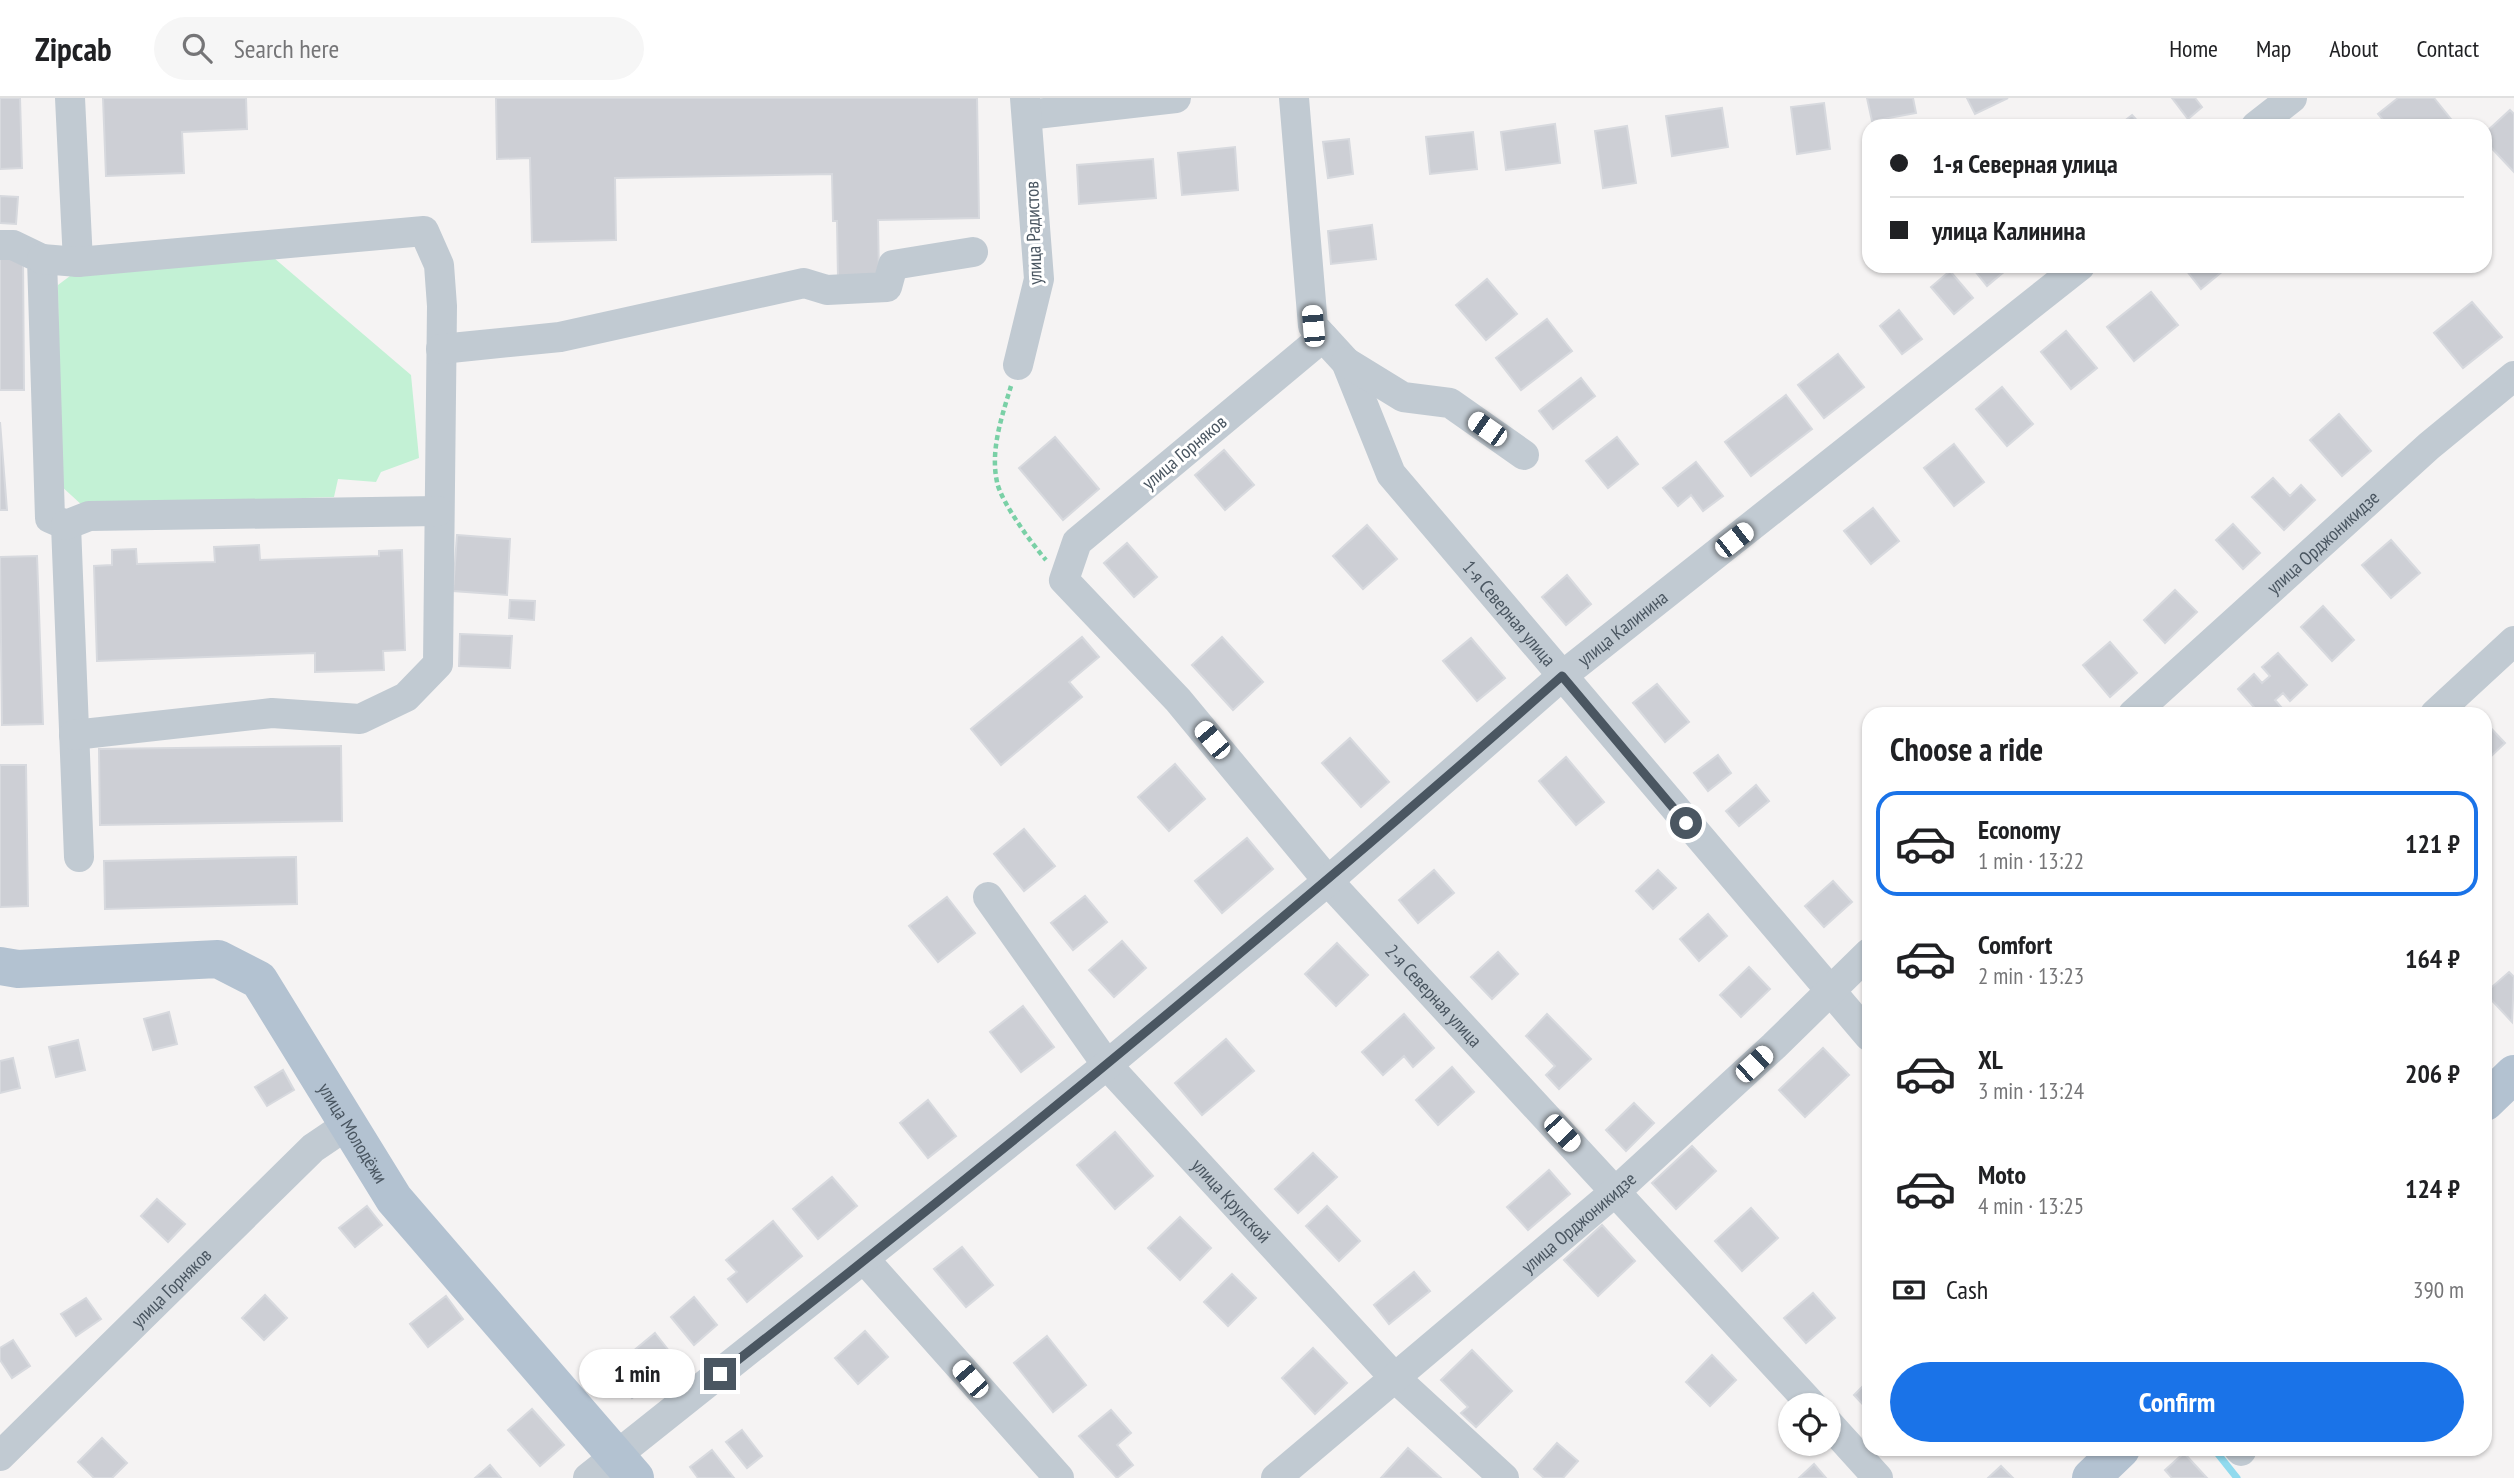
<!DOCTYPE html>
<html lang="en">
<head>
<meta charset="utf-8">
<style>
  body { margin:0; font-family:"PT Sans Narrow",sans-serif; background:#f6f6f6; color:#202124; height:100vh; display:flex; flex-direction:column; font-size:26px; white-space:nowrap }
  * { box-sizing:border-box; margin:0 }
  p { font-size:23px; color:#757577 }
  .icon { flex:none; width:38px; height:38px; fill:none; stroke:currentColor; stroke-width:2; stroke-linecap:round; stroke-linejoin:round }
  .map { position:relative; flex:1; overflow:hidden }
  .side { position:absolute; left:1862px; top:609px; width:630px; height:749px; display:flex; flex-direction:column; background:#fff; border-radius:21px; box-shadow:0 2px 5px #0004 }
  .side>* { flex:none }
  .top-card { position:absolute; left:1862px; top:21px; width:630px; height:154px; border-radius:21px; box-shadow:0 2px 5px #0004; display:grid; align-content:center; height:154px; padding:0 28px; background:#fff }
  .fabs { position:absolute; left:1778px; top:1295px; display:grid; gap:14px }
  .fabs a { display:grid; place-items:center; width:63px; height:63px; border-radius:50%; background:#fff; box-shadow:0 2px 5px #0004; font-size:35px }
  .end { position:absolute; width:32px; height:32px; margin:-16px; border:9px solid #4a5661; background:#fff; box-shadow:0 0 0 4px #fff }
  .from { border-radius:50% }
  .bubble { position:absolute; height:49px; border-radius:24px; background:#fff; box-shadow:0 2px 5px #0004; font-size:23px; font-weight:800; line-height:49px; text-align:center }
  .car { position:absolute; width:21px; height:42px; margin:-21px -10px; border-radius:9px; box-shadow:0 0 5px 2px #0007; background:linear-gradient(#fff 24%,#345 0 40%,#fff 0 76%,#345 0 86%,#fff 0) }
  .top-card b { display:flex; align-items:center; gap:24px; height:66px; font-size:26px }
  .top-card b+b { border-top:2px solid #e0e0e0 }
  .top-card i { width:18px; height:18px; background:#202124 }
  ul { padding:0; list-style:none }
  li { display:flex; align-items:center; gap:21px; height:105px; margin:0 14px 10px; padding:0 14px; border:4px solid transparent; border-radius:21px }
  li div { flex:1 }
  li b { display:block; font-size:26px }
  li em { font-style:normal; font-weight:800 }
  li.active { border-color:#1a73e8 }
  li>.icon { width:63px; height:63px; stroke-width:1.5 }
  h2 { padding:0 28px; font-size:32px; line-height:84px }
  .pay { display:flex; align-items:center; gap:18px; height:77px; padding:0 28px; font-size:26px }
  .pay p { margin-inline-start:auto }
  .button { display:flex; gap:14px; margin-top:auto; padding:14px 28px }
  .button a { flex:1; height:80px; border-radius:42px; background:#1a73e8; color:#fff; font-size:28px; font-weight:800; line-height:80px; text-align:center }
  header { display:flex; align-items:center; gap:42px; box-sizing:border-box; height:98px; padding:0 35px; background:#fff; border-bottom:2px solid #e0e0e0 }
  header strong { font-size:33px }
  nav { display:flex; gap:38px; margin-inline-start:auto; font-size:24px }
  .search { width:490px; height:63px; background:#f6f6f6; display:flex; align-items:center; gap:18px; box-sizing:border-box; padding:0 24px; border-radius:38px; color:#757577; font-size:26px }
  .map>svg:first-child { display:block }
</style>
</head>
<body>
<header>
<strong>Zipcab</strong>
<div class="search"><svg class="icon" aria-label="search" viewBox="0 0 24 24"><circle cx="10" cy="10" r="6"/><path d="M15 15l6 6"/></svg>Search here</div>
<nav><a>Home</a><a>Map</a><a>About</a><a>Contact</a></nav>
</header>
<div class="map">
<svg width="2514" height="1380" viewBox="0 0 2514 1380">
  <rect width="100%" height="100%" fill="#f5f3f3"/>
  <path fill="#c3f1d5" d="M274 160 411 277 419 360 381 374 376 384 338 381 334 399 83 408 60 387 58 187 74 175Z"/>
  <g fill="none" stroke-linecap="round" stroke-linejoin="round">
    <path stroke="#90daee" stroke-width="7" d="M2214 1351 2237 1380"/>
  </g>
  <path fill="#cdcfd5" stroke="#d7d9de" stroke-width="2" d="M0 0H20L22 70 0 71Z
    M103 0H246L247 31 182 34 184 75 106 78Z
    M496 0H977L979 120 878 122 879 179 838 180 837 123H833L832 76 615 80 616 142 532 144 530 60 497 61Z
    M1867 0H1913L1916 15 1872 23Z
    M1967 0H2008L1975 16Z
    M2172 0H2195L2202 9 2188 21Z
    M2398 0H2434L2454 25 2451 28H2388L2378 16Z
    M1824 5 1830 51 1797 56 1791 9Z
    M1722 10 1728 49 1672 58 1666 18Z
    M2510 12 2514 16V74L2485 43V35Z
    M2132 17 2142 28H2118Z
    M1555 26 1560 65 1506 72 1501 34Z
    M1627 28 1636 85 1603 90 1595 33Z
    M1473 34 1477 71 1430 76 1426 39Z
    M1349 41 1353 76 1328 80 1323 44Z
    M1235 49 1238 92 1182 97 1178 55Z
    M1153 61 1156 100 1079 106 1077 67Z
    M0 98 18 99 16 126 0 125Z
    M1372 127 1376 161 1331 166 1328 133Z
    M0 160H23L24 292H0Z
    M1971 168H2011L1987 188Z
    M2183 168H2229L2201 191Z
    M1950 173 1973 200 1954 216 1931 189Z
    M1487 181 1517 216 1486 242 1456 207Z
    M2151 194 2178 227 2134 263 2107 229Z
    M2472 204 2502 239 2463 270 2434 235Z
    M1899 212 1922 241 1902 256 1880 228Z
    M1547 221 1572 253 1521 292 1496 260Z
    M2066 233 2097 270 2071 291 2041 254Z
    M1838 256 1864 289 1824 320 1798 287Z
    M1581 280 1595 298 1553 331 1539 313Z
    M2002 289 2033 326 2007 348 1976 311Z
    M1786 297 1812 331 1751 378 1725 344Z
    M2339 316 2371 353 2342 378 2310 342Z
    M0 324 7 412H0Z
    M1055 339 1099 391 1063 422 1019 370Z
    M1617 339 1638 366 1608 390 1586 363Z
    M1954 346 1984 384 1954 408 1924 370Z
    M1224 352 1254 387 1225 412 1195 377Z
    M1696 364 1723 398 1703 413 1691 397 1678 408 1663 390Z
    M2273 380 2290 398 2301 387 2315 402 2284 432 2252 399Z
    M1873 410 1899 443 1871 466 1844 433Z
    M2233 426 2260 455 2243 471 2216 442Z
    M1367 427 1397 461 1363 491 1333 458Z
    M457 437 510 441 507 497 453 493Z
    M2391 442 2420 475 2391 500 2362 467Z
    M1127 445 1157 479 1134 499 1104 465Z
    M259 447 260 462 379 458V453L402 452 405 552 383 553 384 572 315 574V555L97 563 94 468 112 467V452L136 451 137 466 215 464 214 449Z
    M37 458 43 626 2 627 0 459Z
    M1567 477 1591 506 1566 527 1542 499Z
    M2175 492 2197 514 2165 545 2144 522Z
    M510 502 535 503 534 522 509 520Z
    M2323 508 2354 542 2332 563 2301 529Z
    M460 536 512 538 510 570 459 568Z
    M1082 539 1099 559 1069 584 1082 599 1001 667 971 631Z
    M1222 539 1263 584 1233 612 1192 567Z
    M1471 540 1505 580 1477 603 1443 563Z
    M2110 544 2137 575 2110 599 2083 567Z
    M2278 555 2307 587 2290 603 2283 595 2275 602 2281 609 2273 616H2260L2238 591 2254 576 2262 585 2270 578 2262 569Z
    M1657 586 1689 624 1665 644 1633 605Z
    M2485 624 2505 645 2485 664Z
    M1350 640 1389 684 1361 709 1322 665Z
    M341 648 342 723 100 727 99 651Z
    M1718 657 1731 675 1708 693 1694 675Z
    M1566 659 1604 704 1576 727 1539 683Z
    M1175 666 1205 701 1169 733 1138 699Z
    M0 667H26L28 808 0 809Z
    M1756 687 1769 703 1739 728 1726 713Z
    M1024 731 1055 768 1024 793 994 756Z
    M1247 740 1273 771 1222 815 1195 783Z
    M296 759 297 806 105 811 104 763Z
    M1434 772 1454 795 1418 825 1399 802Z
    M1658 772 1676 790 1653 811 1636 793Z
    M1833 783 1852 804 1824 829 1805 808Z
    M1085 798 1107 824 1073 852 1051 825Z
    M947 799 975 835 938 864 909 828Z
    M1708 816 1727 838 1699 863 1680 841Z
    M1122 843 1146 870 1114 899 1089 872Z
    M1337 845 1368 877 1336 908 1305 876Z
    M1498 854 1518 876 1492 901 1471 879Z
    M1749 869 1770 891 1741 919 1720 897Z
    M2509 874 2514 879 2512 924 2485 895Z
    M1023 908 1054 949 1021 974 990 934Z
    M169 914 177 946 153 952 144 921Z
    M1404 916 1434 950 1413 969 1404 958 1383 977 1362 954Z
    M1547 916 1591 961 1559 991 1546 977 1555 968 1526 938Z
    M1226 941 1254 973 1202 1017 1175 985Z
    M78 942 85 972 56 979 49 949Z
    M1823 950 1849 977 1805 1019 1779 992Z
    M13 960 20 990 0 995V963Z
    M1452 969 1474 994 1438 1027 1416 1002Z
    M283 972 294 992 267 1008 255 989Z
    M928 1002 956 1038 928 1060 900 1025Z
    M1634 1005 1654 1025 1626 1053 1606 1032Z
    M1115 1034 1153 1078 1115 1111 1077 1067Z
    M1692 1048 1716 1073 1676 1111 1652 1085Z
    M1313 1055 1337 1079 1298 1115 1275 1091Z
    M1549 1072 1570 1096 1528 1132 1507 1109Z
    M832 1079 857 1108 818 1141 793 1111Z
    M157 1101 185 1126 168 1144 141 1118Z
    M367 1108 382 1127 355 1149 339 1130Z
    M1327 1108 1360 1143 1339 1163 1306 1128Z
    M1751 1110 1778 1140 1742 1173 1715 1143Z
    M1180 1119 1211 1150 1180 1182 1148 1150Z
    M773 1123 802 1158 747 1204 728 1181 737 1174 726 1162Z
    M1602 1127 1635 1163 1598 1198 1564 1162Z
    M962 1149 993 1187 966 1209 934 1171Z
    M1414 1174 1430 1193 1389 1226 1374 1207Z
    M1232 1176 1256 1200 1228 1228 1204 1204Z
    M1813 1195 1835 1220 1806 1245 1784 1220Z
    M265 1197 287 1220 264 1242 242 1220Z
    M446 1198 463 1221 428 1249 410 1226Z
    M694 1199 717 1227 694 1247 671 1219Z
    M86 1200 101 1221 76 1238 61 1216Z
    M865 1233 888 1259 858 1286 835 1260Z
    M655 1235 677 1263 632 1300 609 1273Z
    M1047 1238 1086 1287 1053 1314 1014 1265Z
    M13 1242 30 1268 12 1280 0 1262V1250Z
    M1313 1250 1347 1285 1315 1316 1282 1280Z
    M1472 1252 1512 1293 1476 1329 1461 1315 1468 1309 1441 1282Z
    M1712 1257 1736 1282 1710 1308 1686 1284Z
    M1869 1282V1313L1854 1297Z
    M532 1311 564 1347 540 1368 508 1332Z
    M1111 1312 1131 1335 1117 1347 1133 1367 1117 1380 1079 1338Z
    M742 1332 762 1358 747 1370 726 1344Z
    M102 1340 127 1365 112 1380H94L78 1364Z
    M1557 1345 1578 1363 1563 1380H1544L1534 1371Z
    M1408 1350 1441 1380H1381Z
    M712 1352 734 1380H698L690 1369Z
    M2184 1355 2207 1380H2172L2165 1372Z
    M1814 1366 1826 1380H1799Z
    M490 1367 501 1380H475Z
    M2001 1368 2013 1380H1988Z"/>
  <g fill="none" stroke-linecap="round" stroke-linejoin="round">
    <path stroke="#7ad0a6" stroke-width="4.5" stroke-dasharray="5 3.5" stroke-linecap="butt" d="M1011 288C1002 318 990 352 997 384 1001 404 1032 446 1046 462"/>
    <g stroke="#c1cad2" stroke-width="30">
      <path d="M70 0 78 164"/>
      <path id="s1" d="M1294 0 1313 228 1346 264 1391 376 1869 938"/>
      <path d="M1027 17 1176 0"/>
      <path d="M2256 28 2292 0"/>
      <path d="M0 147H13L42 161 50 420 66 427 79 759"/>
      <path d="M42 161 78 164 424 133 439 167 442 208 438 566 406 599 360 621 272 615 74 637"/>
      <path id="s2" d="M1323 239 1077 444 1064 482 1178 602 1328 783 1812 1307"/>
      <path d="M441 251 560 239 804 185 827 192 887 189 893 167 973 154"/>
      <path d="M1346 264 1403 299 1450 305 1524 357"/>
      <path d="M1018 267 1039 181 1025 0"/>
      <path d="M66 427 89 418 438 413"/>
      <path id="s3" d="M2133 616 2429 348 2514 278"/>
      <path d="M2435 616 2514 543"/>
      <path id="s4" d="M988 799 1107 967 1393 1278 1504 1380"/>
      <path d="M865 1162 1059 1380"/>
      <path d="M1829 1326 1878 1380"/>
      <path d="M2239 1351 2241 1353"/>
      <path id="s5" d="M0 1358 313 1050 347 1027"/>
      <path id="s6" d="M588 1380 1107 967 1328 783 1562 578 2080 168"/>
      <path id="s7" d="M1276 1380 1616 1093 1774 948 1869 855"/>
    </g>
    <g stroke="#b3c2d1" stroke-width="38">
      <path id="s8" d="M0 868 18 871 218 861 259 882 394 1101 635 1380"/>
      <path d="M2485 1004 2514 976"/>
      <path d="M2091 1380 2121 1351"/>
    </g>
  </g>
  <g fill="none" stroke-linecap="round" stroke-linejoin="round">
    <path stroke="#4a5661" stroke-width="9" d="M720 1276C1007 1052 1288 820 1562 578L1686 725"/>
  </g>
  <g text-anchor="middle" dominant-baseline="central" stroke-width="6" stroke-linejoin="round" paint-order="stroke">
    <g font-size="19" fill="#4a5661" stroke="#fff">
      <text transform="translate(1033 135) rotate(-92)">улица Радистов</text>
      <text transform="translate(1184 354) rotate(-40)">улица Горняков</text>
      <text stroke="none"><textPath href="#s3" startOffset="256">улица Орджоникидзе</textPath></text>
      <text stroke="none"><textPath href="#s1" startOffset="581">1-я Северная улица</textPath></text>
      <text stroke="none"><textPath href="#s6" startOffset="1339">улица Калинина</textPath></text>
      <text stroke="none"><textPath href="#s2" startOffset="917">2-я Северная улица</textPath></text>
      <text stroke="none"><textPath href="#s8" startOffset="444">улица Молодёжи</textPath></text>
      <text stroke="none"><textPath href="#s4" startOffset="390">улица Крупской</textPath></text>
      <text stroke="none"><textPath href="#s7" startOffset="396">улица Орджоникидзе</textPath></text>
      <text stroke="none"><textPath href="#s5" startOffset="240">улица Горняков</textPath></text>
    </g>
  </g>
</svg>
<div class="fabs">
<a><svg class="icon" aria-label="locate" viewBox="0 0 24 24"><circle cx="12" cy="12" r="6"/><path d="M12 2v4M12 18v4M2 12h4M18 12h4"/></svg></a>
</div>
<i class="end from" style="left:1686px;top:725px"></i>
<i class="end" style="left:720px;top:1276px"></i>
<div class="bubble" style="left:579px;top:1251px;width:116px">1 min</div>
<i class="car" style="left:1313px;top:228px;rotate:355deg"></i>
<i class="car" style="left:1487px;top:331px;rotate:305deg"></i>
<i class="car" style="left:1734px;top:442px;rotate:52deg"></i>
<i class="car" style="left:1212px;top:642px;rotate:320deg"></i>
<i class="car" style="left:1754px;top:966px;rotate:47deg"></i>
<i class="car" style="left:1562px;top:1035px;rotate:137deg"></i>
<i class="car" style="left:970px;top:1281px;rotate:319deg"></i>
<div class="top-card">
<b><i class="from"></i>1-я Северная улица</b>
<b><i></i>улица Калинина</b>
</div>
<section class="side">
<h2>Choose a ride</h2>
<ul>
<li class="active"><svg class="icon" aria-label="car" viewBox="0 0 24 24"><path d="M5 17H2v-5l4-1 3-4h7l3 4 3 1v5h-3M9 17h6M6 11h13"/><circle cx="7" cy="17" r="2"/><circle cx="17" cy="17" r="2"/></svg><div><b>Economy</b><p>1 min · 13:22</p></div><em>121 ₽</em></li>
<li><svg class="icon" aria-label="car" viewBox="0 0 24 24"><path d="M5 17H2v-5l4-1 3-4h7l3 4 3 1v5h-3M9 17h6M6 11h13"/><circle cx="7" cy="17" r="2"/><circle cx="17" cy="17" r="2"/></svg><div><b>Comfort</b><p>2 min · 13:23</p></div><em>164 ₽</em></li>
<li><svg class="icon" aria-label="car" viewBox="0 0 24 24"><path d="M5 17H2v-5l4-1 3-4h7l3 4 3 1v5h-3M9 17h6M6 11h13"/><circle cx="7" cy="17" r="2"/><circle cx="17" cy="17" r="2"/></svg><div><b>XL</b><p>3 min · 13:24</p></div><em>206 ₽</em></li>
<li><svg class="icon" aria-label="car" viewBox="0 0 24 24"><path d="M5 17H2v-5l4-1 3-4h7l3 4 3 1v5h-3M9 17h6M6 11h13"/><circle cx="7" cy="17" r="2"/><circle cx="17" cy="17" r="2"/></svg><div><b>Moto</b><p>4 min · 13:25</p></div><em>124 ₽</em></li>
</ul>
<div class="pay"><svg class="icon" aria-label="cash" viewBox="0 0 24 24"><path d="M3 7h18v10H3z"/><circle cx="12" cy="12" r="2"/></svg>Cash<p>390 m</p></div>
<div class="button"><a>Confirm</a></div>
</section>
</div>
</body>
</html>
